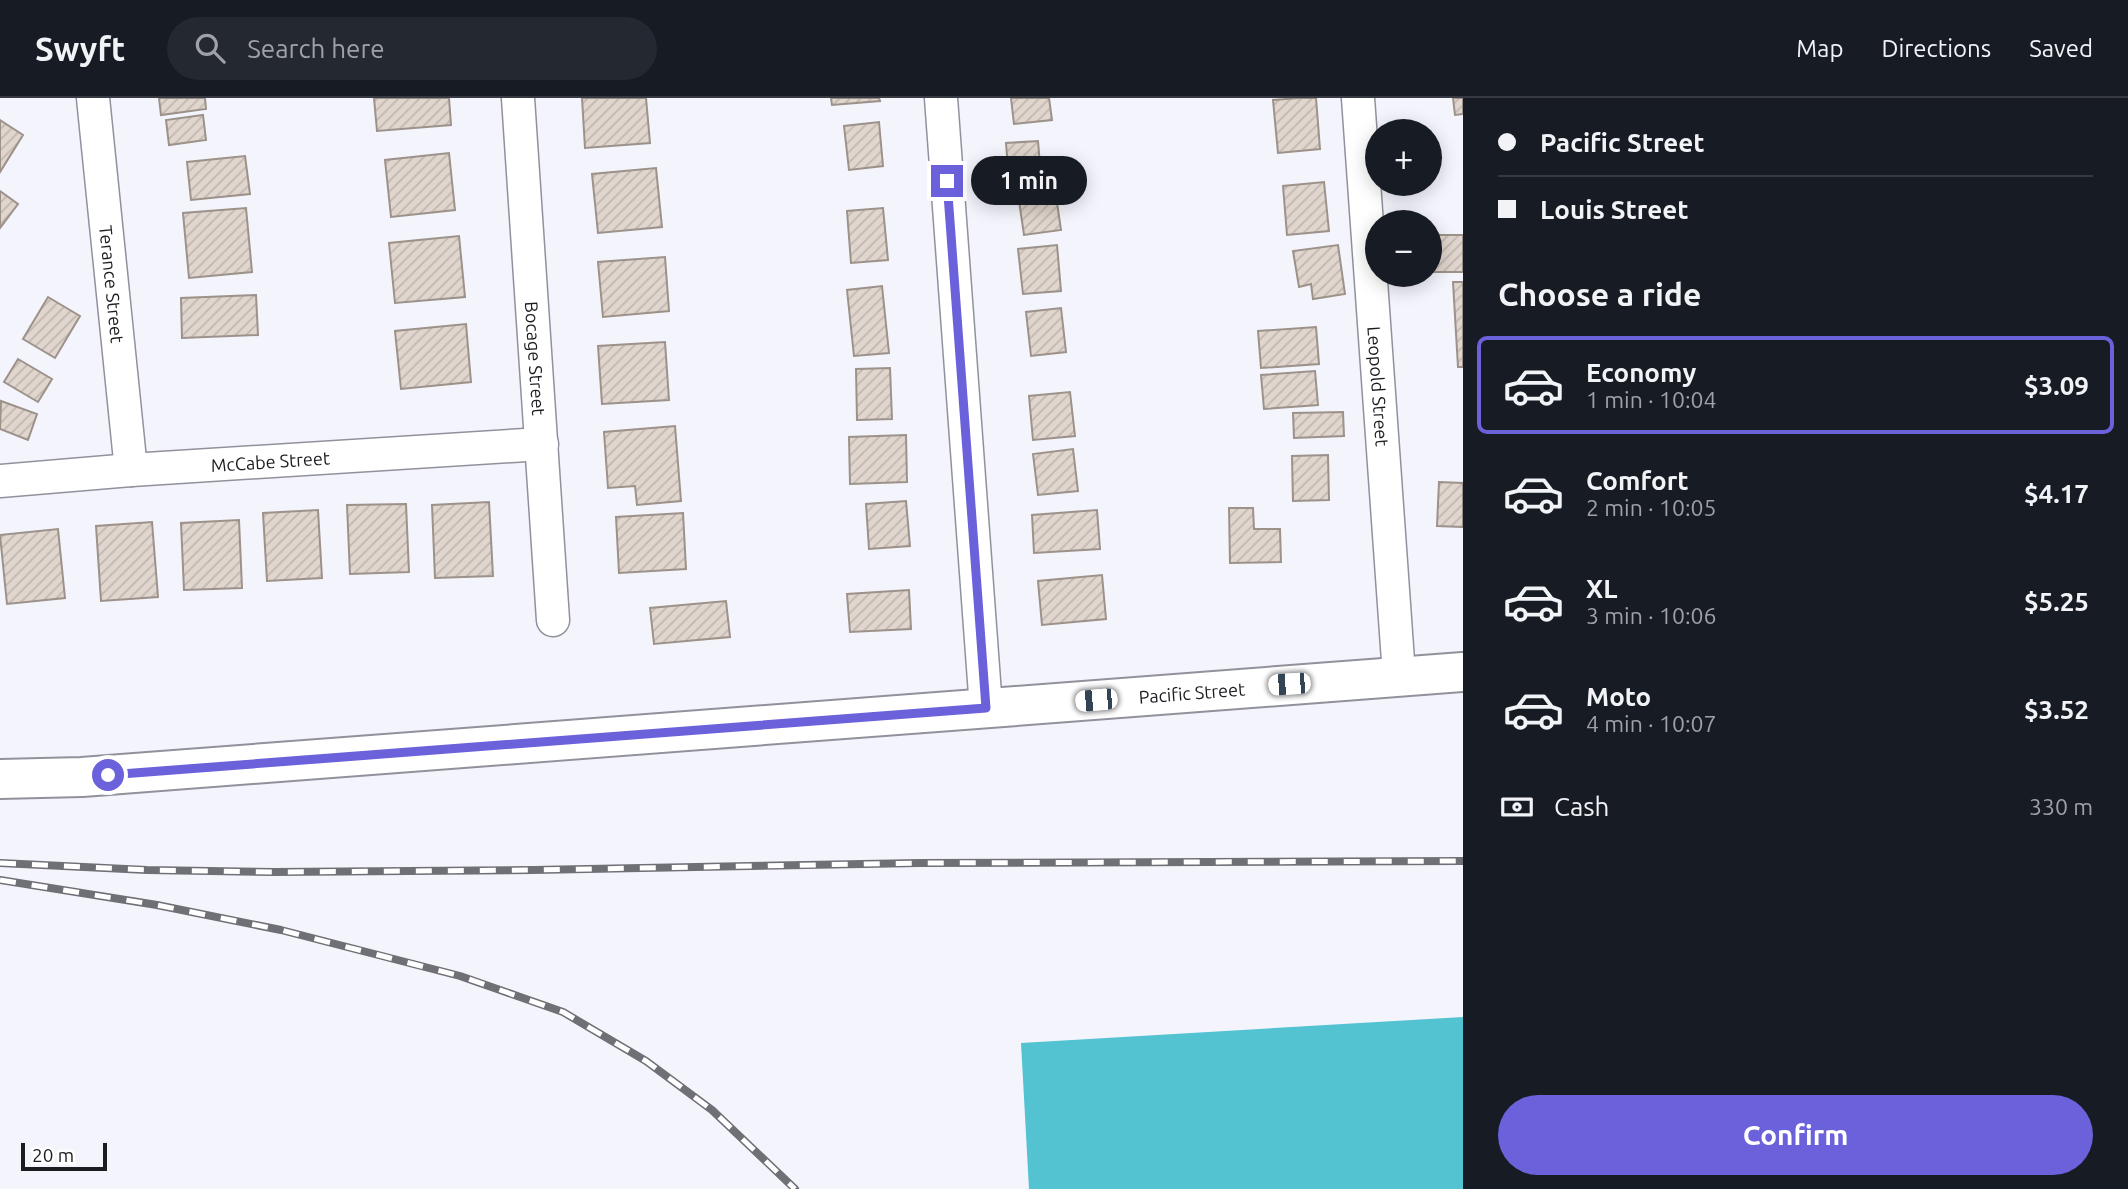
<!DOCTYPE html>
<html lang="en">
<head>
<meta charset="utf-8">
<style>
  body { margin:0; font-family:Ubuntu,sans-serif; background:#242831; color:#f1f3f6; height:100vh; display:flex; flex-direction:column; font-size:26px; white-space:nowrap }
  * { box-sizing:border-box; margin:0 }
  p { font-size:23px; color:#9ea1a6 }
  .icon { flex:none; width:38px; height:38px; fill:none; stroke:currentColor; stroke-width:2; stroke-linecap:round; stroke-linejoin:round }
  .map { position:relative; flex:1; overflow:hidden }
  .sheet { display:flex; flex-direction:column; background:#171b24; width:665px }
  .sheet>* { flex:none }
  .top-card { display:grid; align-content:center; height:154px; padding:0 35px; background:#171b24 }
  .buttons { position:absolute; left:1365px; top:21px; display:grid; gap:14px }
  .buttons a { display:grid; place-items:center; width:77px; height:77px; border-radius:50%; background:#171b24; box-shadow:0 4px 18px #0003; font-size:35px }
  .scale { position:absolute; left:21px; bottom:18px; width:86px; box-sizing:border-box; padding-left:7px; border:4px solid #1c1c21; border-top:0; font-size:19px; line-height:24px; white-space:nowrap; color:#1c1c21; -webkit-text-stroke:5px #fff; paint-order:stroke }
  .end { position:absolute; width:32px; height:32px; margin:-16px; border:9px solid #6b61db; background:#fff; box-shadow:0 0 0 4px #fff }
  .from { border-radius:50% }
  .bubble { position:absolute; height:49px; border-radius:24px; background:#171b24; box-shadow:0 4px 18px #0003; font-size:23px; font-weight:700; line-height:49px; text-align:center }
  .car { position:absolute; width:21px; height:42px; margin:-21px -10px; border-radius:9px; box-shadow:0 0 5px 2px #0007; background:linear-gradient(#fff 24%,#345 0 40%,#fff 0 76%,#345 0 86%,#fff 0) }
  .top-card b { display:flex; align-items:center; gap:24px; height:66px; font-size:26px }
  .top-card b+b { border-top:2px solid #363941 }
  .top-card i { width:18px; height:18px; background:#f1f3f6 }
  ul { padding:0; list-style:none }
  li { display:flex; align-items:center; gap:21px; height:98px; margin:0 14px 10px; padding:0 21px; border:4px solid transparent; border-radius:10px }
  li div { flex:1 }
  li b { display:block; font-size:26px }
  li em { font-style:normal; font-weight:700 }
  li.active { border-color:#6b61db }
  li>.icon { width:63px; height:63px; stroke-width:1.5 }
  h2 { padding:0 35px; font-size:32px; line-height:84px }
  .pay { display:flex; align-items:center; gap:18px; height:77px; padding:0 35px; font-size:26px }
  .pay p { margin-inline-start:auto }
  .action { display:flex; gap:14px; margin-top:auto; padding:14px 35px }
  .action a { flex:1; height:80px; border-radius:42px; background:#6b61db; color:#fff; font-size:28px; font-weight:700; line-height:80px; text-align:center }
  header { display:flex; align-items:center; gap:42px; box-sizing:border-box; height:98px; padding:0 35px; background:#171b24; border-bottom:2px solid #363941 }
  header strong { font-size:33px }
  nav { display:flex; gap:38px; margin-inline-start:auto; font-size:24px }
  .search { width:490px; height:63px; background:#242831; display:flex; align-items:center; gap:18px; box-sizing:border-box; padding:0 24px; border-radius:38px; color:#9ea1a6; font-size:26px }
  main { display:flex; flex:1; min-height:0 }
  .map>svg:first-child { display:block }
</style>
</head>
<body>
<header>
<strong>Swyft</strong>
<div class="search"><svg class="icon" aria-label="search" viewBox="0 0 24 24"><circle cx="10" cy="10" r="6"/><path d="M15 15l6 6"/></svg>Search here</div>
<nav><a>Map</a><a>Directions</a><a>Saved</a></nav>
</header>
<main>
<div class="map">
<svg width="1463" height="1091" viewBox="0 0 1463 1091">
  <defs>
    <pattern id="building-hatch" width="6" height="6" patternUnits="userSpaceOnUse" patternTransform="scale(1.75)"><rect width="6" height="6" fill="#e1d6ce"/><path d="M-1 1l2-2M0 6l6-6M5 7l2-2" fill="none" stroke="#c0b7b1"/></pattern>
  </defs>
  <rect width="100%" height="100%" fill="#f4f4fd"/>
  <path fill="#53c2d1" d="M1463 919V1091H1029L1021 945Z"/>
  <path fill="url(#building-hatch)" stroke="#9c928a" stroke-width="2" d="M159 0H205L206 11 161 17Z
    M374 0H449L451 27 377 33Z
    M582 0H646L650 45 585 50Z
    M831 0H879L880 3 832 7Z
    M1011 0H1049L1052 22 1014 26Z
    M1299 0H1316L1320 51 1278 55 1273 2Z
    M1453 0H1463V16L1455 17Z
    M203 17 206 42 169 47 166 22Z
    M0 22 23 37 0 74Z
    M879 24 883 68 849 72 844 28Z
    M1038 43 1041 79 1009 82 1006 45Z
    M449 55 455 112 391 119 385 62Z
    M245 58 250 96 191 102 187 64Z
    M656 70 662 129 598 135 592 76Z
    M1324 84 1329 133 1287 137 1283 88Z
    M1055 91 1061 132 1024 137 1018 96Z
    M0 93 18 106 0 130Z
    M246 110 252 174 189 180 183 115Z
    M883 110 888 162 851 165 847 113Z
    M1432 137H1463V174H1433Z
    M459 138 465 199 395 205 389 145Z
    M1057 147 1061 193 1023 196 1018 151Z
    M1338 147 1345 196 1313 201 1311 186 1299 189 1293 153Z
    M665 159 669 213 603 219 598 164Z
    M1453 184H1463V269H1458Z
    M882 188 889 255 854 258 847 192Z
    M256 197 258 237 182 240 181 200Z
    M48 199 80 218 55 260 23 241Z
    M1061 210 1066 254 1031 258 1026 214Z
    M466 226 471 284 401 291 395 233Z
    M1316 229 1319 266 1261 270 1258 233Z
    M665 244 669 302 602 306 598 248Z
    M18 261 52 281 38 304 4 284Z
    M890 270 892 321 857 322 856 271Z
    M1315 273 1318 307 1264 311 1261 277Z
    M1070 294 1075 338 1033 342 1029 298Z
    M1 303 37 316 28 342 0 331Z
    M1343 314 1344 338 1294 340 1293 315Z
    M675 328 681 403 637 407 635 388 608 390 604 334Z
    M906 337 907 384 850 386 849 339Z
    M1073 351 1078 393 1038 397 1033 356Z
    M1328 357 1329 402 1293 403 1292 358Z
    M1439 384 1463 385V429L1437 428Z
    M906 403 910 448 869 451 866 406Z
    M489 404 493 478 435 480 432 407Z
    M406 406 409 474 350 476 347 407Z
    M1229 410H1253L1254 431H1280L1281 464 1230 465Z
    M318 412 322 480 267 483 263 415Z
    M1097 412 1100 451 1034 455 1032 417Z
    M683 415 686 471 619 475 616 419Z
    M239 422 242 490 184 492 181 425Z
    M152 424 158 499 101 503 96 428Z
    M58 431 65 500 7 506 0 437Z
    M1102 477 1106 521 1042 527 1038 483Z
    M909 492 911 531 850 534 847 496Z
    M726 503 730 539 654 546 650 510Z"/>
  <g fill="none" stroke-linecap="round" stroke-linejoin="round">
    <g stroke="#91919c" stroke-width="35">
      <g id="minor">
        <path id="s1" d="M93 0 131 372"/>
        <path id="s2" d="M518 0 553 522"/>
        <path d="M941 0 986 610"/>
        <path id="s3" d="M1358 0 1399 577"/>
        <path id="s4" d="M0 383 131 372 542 346"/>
      </g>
    </g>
    <g stroke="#91919c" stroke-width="42">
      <g id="tertiary">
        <path id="s5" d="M0 681 82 679 1463 574"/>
      </g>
    </g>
    <use href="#minor" stroke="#fff" stroke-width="32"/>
    <use href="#tertiary" stroke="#fff" stroke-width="38"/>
    <g stroke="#6f6f76" stroke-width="8">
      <path id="rail" d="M0 765 147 772 274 774 533 772 920 765 1463 763
        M0 782 157 807 281 832 460 878 563 914 646 963 712 1012 795 1091"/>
    </g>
    <use href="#rail" stroke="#fff" stroke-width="5" stroke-dasharray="16" stroke-linecap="butt"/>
  </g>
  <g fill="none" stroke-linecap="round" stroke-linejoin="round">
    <path stroke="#6b61db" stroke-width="9" d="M108 677 986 610 947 83"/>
  </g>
  <g text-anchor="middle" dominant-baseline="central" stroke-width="5" stroke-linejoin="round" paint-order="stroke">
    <g font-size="18" fill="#1c1c21" stroke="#fff">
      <text stroke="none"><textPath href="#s1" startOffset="187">Terance Street</textPath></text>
      <text stroke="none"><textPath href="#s2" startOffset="261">Bocage Street</textPath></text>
      <text stroke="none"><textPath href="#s3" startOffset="289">Leopold Street</textPath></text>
      <text stroke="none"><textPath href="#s4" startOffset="271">McCabe Street</textPath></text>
      <text stroke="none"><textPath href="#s5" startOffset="1195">Pacific Street</textPath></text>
    </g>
  </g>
</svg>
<div class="buttons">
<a>+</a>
<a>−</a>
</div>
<div class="scale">20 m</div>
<i class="end from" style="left:108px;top:677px"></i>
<i class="end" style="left:947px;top:83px"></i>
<div class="bubble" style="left:971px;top:58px;width:116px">1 min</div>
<i class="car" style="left:1289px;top:586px;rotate:266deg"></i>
<i class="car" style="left:1096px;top:602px;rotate:265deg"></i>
</div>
<section class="sheet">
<div class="top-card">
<b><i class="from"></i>Pacific Street</b>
<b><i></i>Louis Street</b>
</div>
<h2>Choose a ride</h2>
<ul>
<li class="active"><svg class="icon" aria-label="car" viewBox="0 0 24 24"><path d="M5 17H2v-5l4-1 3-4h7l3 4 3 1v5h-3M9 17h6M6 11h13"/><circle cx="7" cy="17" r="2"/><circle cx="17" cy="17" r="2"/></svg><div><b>Economy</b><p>1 min · 10:04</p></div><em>$3.09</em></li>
<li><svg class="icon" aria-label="car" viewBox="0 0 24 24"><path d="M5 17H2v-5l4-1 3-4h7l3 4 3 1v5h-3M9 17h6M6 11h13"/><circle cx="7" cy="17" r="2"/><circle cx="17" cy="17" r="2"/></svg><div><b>Comfort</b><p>2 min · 10:05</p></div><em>$4.17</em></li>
<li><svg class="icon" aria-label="car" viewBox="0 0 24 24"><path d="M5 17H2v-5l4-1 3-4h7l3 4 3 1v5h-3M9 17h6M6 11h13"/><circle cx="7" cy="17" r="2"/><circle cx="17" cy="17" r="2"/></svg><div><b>XL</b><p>3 min · 10:06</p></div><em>$5.25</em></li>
<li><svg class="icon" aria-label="car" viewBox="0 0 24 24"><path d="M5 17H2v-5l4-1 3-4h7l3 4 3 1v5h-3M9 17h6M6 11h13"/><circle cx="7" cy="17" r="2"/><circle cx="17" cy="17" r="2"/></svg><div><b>Moto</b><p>4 min · 10:07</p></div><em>$3.52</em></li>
</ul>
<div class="pay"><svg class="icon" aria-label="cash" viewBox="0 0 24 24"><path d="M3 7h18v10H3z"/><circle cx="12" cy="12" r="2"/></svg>Cash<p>330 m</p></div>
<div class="action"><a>Confirm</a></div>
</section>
</main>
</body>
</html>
